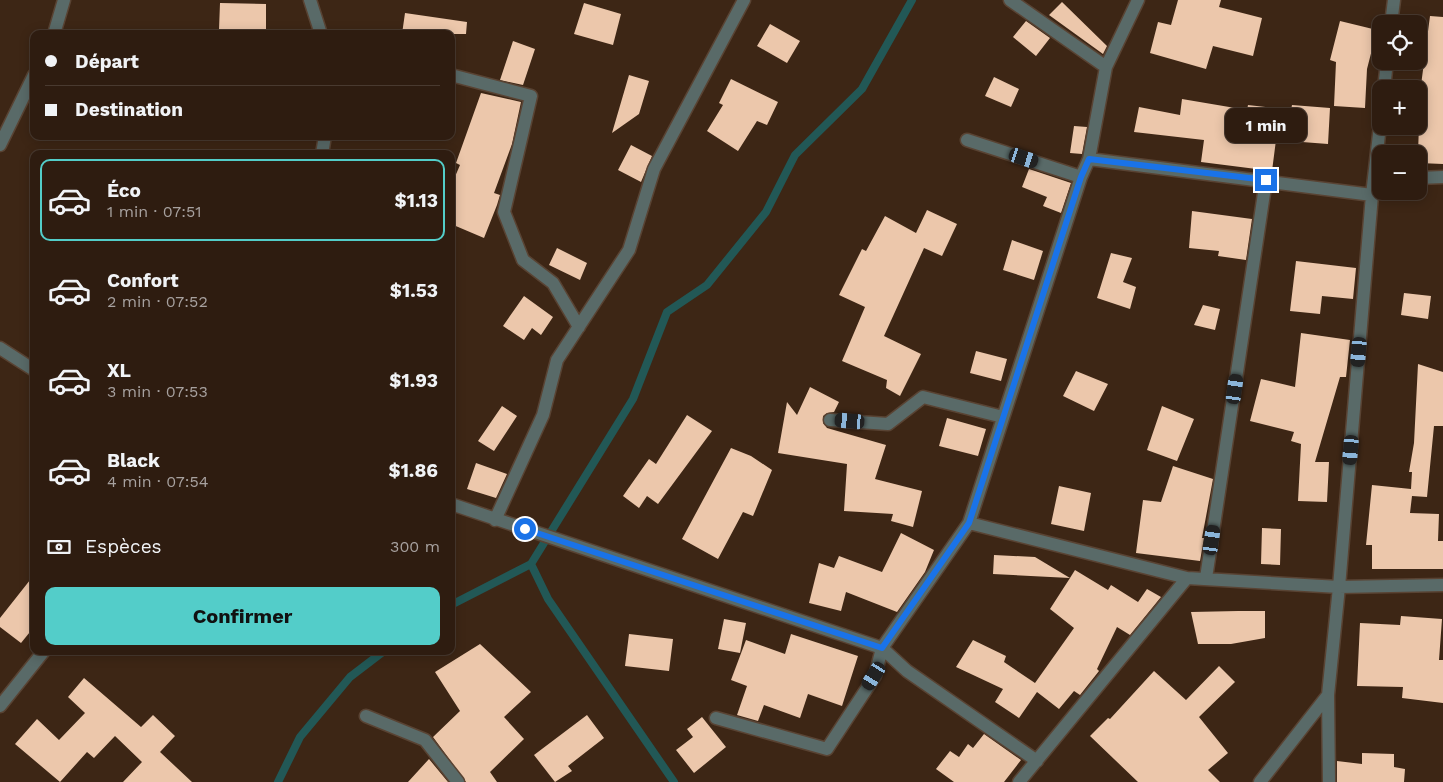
<!DOCTYPE html>
<html lang="fr">
<head>
<meta charset="utf-8">
<style>
  body { margin:0; font-family:"Work Sans",sans-serif; background:#3a291e; color:#f1f3f6; height:100vh; display:flex; flex-direction:column; font-size:19px; white-space:nowrap }
  * { box-sizing:border-box; margin:0 }
  p { font-size:16px; color:#a7a19f }
  .icon { flex:none; width:28px; height:28px; fill:none; stroke:currentColor; stroke-width:2; stroke-linecap:round; stroke-linejoin:round }
  .map { position:relative; flex:1; overflow:hidden }
  .side { position:absolute; left:30px; top:150px; width:425px; height:505px; display:flex; flex-direction:column; background:#2e1c10; border-radius:10px; box-shadow:0 2px 12px #0003,0 0 0 1px #493a30 }
  .side>* { flex:none }
  .banner { position:absolute; left:30px; top:30px; width:425px; height:110px; border-radius:10px; box-shadow:0 2px 12px #0003,0 0 0 1px #493a30; display:grid; align-content:center; height:110px; padding:0 15px; background:#2e1c10 }
  .controls { position:absolute; left:1372px; top:15px; display:grid; gap:10px }
  .controls a { display:grid; place-items:center; width:55px; height:55px; border-radius:10px; background:#2e1c10; box-shadow:0 2px 12px #0003,0 0 0 1px #493a30; font-size:25px }
  .end { position:absolute; width:22px; height:22px; margin:-11px; border:6px solid #1a73e8; background:#fff; box-shadow:0 0 0 2px #fff }
  .from { border-radius:50% }
  .bubble { position:absolute; height:35px; border-radius:10px; background:#2e1c10; box-shadow:0 2px 12px #0003,0 0 0 1px #493a30; font-size:16px; font-weight:700; line-height:35px; text-align:center }
  .car { position:absolute; width:15px; height:30px; margin:-15px -8px; border-radius:6px; box-shadow:0 0 4px 1px #0007; background:linear-gradient(#222 24%,#8ab4d8 0 40%,#222 0 76%,#8ab4d8 0 86%,#222 0) }
  .banner b { display:flex; align-items:center; gap:18px; height:48px; font-size:19px }
  .banner b+b { border-top:1px solid #493a30 }
  .banner i { width:12px; height:12px; background:#f1f3f6 }
  ul { padding:9px 0 0; list-style:none }
  li { display:flex; align-items:center; gap:15px; height:82px; margin:0 10px 8px; padding:0 5px; border:2px solid transparent; border-radius:10px }
  li div { flex:1 }
  li b { display:block; font-size:19px }
  li em { font-style:normal; font-weight:700 }
  li.selected { border-color:#53cdc9 }
  li>.icon { width:45px; height:45px; stroke-width:1.5 }
  .pay { display:flex; align-items:center; gap:12px; height:55px; padding:0 15px; font-size:19px }
  .pay p { margin-inline-start:auto }
  .primary-button { display:flex; gap:10px; margin-top:auto; padding:10px 15px }
  .primary-button a { flex:1; height:58px; border-radius:10px; background:#53cdc9; color:#111; font-size:20px; font-weight:700; line-height:58px; text-align:center }
  .map>svg:first-child { display:block }
</style>
</head>
<body>
<div class="map">
<svg width="1443" height="782" viewBox="0 0 1443 782">
  <rect width="100%" height="100%" fill="#3d2615"/>
  <g fill="none" stroke-linecap="round" stroke-linejoin="round">
    <path stroke="#225856" stroke-width="8" d="M531 564 548 599 674 782
      M451 605 531 564 633 399 667 312 707 285 766 212 795 155 862 89 912 0
      M278 782 300 737 350 677 384 651"/>
  </g>
  <path fill="#ecc7ab" d="M1178 0H1221L1219 7 1262 18 1253 56 1213 46 1206 69 1150 53 1158 22 1171 25Z
    M1062 2 1107 46 1103 54 1049 15Z
    M220 3 266 4V32L219 30Z
    M584 3 621 14 613 45 574 34Z
    M405 13 467 22 466 34H402Z
    M1430 16 1443 17V164L1419 163 1418 154 1420 93Z
    M1026 21 1050 38 1036 56 1013 37Z
    M1340 21 1377 30 1367 69 1365 108 1334 106 1336 62 1330 60Z
    M770 24 800 41 787 63 757 46Z
    M513 41 535 49 523 85 500 80Z
    M629 75 649 81 639 114 612 133Z
    M994 77 1019 89 1011 107 985 96Z
    M731 79 778 102 767 125 757 121 738 151 707 131 723 105 719 103Z
    M481 93 521 102 512 144 494 193 500 195 497 205 484 238 451 224V186L460 165 456 163Z
    M1182 99 1247 110 1248 105 1291 110 1292 105 1330 108 1328 144 1276 140 1272 171 1201 162 1204 140 1134 132 1139 107 1180 115Z
    M1074 126 1087 127 1082 154 1070 153Z
    M631 145 652 156 641 182 618 170Z
    M1029 169 1071 183 1061 213 1043 206 1047 197 1022 187Z
    M927 210 957 224 942 256 924 248 884 336 921 354 900 396 886 388 887 380 842 361 865 307 839 295 862 249 866 251 885 216 916 233Z
    M1192 211 1252 219 1246 260 1218 256 1219 251 1189 248Z
    M1012 240 1043 251 1034 280 1003 270Z
    M557 248 587 263 580 280 549 265Z
    M1111 253 1132 258 1123 282 1136 287 1130 309 1097 298Z
    M1296 261 1356 268 1353 299 1322 296 1320 314 1290 311Z
    M1404 293 1431 296 1428 319 1401 315Z
    M524 296 553 317 541 335 532 328 524 340 503 326Z
    M1203 305 1220 309 1215 330 1194 325Z
    M1301 333 1350 340 1346 377H1340L1315 462H1329L1327 502 1298 501 1301 444 1291 441 1294 432 1250 421 1261 379 1295 387Z
    M976 351 1007 359 1001 381 970 373Z
    M1418 364 1443 372V426H1434L1427 497 1412 496 1410 513 1439 514 1438 541H1443V569H1372V545H1366L1372 485 1411 489 1412 472H1409L1414 443Z
    M1076 371 1108 384 1094 411 1063 396Z
    M810 387 839 402 834 412 827 413 823 416V423L827 428 886 445 875 479 922 491 913 527 891 521 893 514 844 511 847 464 778 453 787 402 797 415Z
    M502 406 517 416 494 451 478 441Z
    M1162 406 1194 419 1177 461 1147 450Z
    M687 415 712 431 658 504 647 496 639 508 623 496 649 459 656 464Z
    M947 418 986 429 978 456 939 446Z
    M731 448 751 456 772 470 753 516 743 512 718 559 682 539Z
    M476 463 507 474 496 498 467 489Z
    M1173 466 1213 479 1202 538H1204L1200 561 1136 553 1143 500 1161 502Z
    M1059 486 1091 493 1084 531 1051 524Z
    M1262 528 1281 529 1280 565 1261 564Z
    M901 533 934 550 925 572 897 612 846 592 841 611 809 603 819 563 834 568 839 556 882 572Z
    M994 555 1035 557 1070 578 1075 570 1108 590 1111 585 1138 602 1147 589 1161 597 1130 635 1117 627 1097 669 1099 671 1080 695 1074 691 1059 709 1037 692 1019 718 995 702 1003 689 956 667 973 640 1006 656 1004 662 1035 683 1074 628 1050 609 1070 578 993 574Z
    M34 575V627L21 643 0 627V618Z
    M1238 611H1265V638L1231 644H1198L1191 612Z
    M1401 616 1442 619 1439 660H1443V703L1402 698 1403 687 1357 686 1360 623 1400 625Z
    M724 619 746 623 740 653 718 649Z
    M629 634 673 639 669 671 625 666Z
    M791 634 858 656 842 706 808 694 800 718 764 705 758 721 737 715 747 686 731 680 746 640 785 654Z
    M480 644 531 692 504 717 524 739 490 772 497 782H466L433 737 460 711 435 672Z
    M1219 666 1235 682 1199 717 1228 753 1208 770 1220 782H1138L1090 736 1108 718 1110 719 1154 671 1186 700Z
    M84 678 141 727 153 715 175 736 160 752 192 782H123L142 762 115 736 94 758 87 752 60 782 15 744 37 719 59 740 85 713 68 697Z
    M587 715 604 738 568 766 572 771 555 782 534 755Z
    M702 717 726 747 694 773 676 750 693 737 687 729Z
    M984 734 1021 760 1004 782H954L936 769 950 751 959 757 968 744 973 748Z
    M1362 753 1394 754V767L1405 769 1404 782H1337V761L1362 764Z
    M429 759 448 782H408Z"/>
  <g fill="none" stroke-linecap="round" stroke-linejoin="round">
    <g stroke="#594333" stroke-width="15">
      <path id="minor" d="M310 0 321 34
        M1010 0 1106 67
        M1391 24 1394 0
        M54 34 64 0
        M451 75 531 96 504 212 523 260 553 283 579 327
        M1384 89 1387 61
        M967 140 1081 177
        M0 145 34 75
        M322 154 325 136
        M1089 159 1372 195
        M1419 178 1443 177
        M0 348 34 370
        M830 420 888 424 923 397 1003 417
        M451 504 882 648 969 523 1187 578 1339 587 1443 585
        M495 520 543 415 557 360 629 250 654 169 744 0
        M969 523 1081 177 1089 159 1106 67 1138 0
        M1206 578 1266 180
        M0 706 44 651
        M366 716 425 740 458 782
        M716 718 827 749 875 676 882 648 907 671 1037 761
        M1019 782 1187 578
        M1260 782 1328 695
        M1329 782 1328 695 1339 587 1372 195 1381 117"/>
    </g>
    <use href="#minor" stroke="#596a68" stroke-width="12"/>
  </g>
  <g fill="none" stroke-linecap="round" stroke-linejoin="round">
    <path stroke="#1a73e8" stroke-width="6" d="M525 529 882 648 969 523 1081 177 1089 159 1266 180"/>
  </g>
</svg>
<div class="controls">
<a><svg class="icon" aria-label="locate" viewBox="0 0 24 24"><circle cx="12" cy="12" r="6"/><path d="M12 2v4M12 18v4M2 12h4M18 12h4"/></svg></a>
<a>+</a>
<a>−</a>
</div>
<i class="end from" style="left:525px;top:529px"></i>
<i class="end" style="left:1266px;top:180px"></i>
<div class="bubble" style="left:1225px;top:108px;width:82px">1 min</div>
<i class="car" style="left:1024px;top:158px;rotate:108deg"></i>
<i class="car" style="left:1359px;top:352px;rotate:185deg"></i>
<i class="car" style="left:1235px;top:389px;rotate:8deg"></i>
<i class="car" style="left:850px;top:421px;rotate:275deg"></i>
<i class="car" style="left:1351px;top:450px;rotate:185deg"></i>
<i class="car" style="left:1212px;top:540px;rotate:8deg"></i>
<i class="car" style="left:874px;top:676px;rotate:212deg"></i>
<div class="banner">
<b><i class="from"></i>Départ</b>
<b><i></i>Destination</b>
</div>
<section class="side">
<ul>
<li class="selected"><svg class="icon" aria-label="car" viewBox="0 0 24 24"><path d="M5 17H2v-5l4-1 3-4h7l3 4 3 1v5h-3M9 17h6M6 11h13"/><circle cx="7" cy="17" r="2"/><circle cx="17" cy="17" r="2"/></svg><div><b>Éco</b><p>1 min · 07:51</p></div><em>$1.13</em></li>
<li><svg class="icon" aria-label="car" viewBox="0 0 24 24"><path d="M5 17H2v-5l4-1 3-4h7l3 4 3 1v5h-3M9 17h6M6 11h13"/><circle cx="7" cy="17" r="2"/><circle cx="17" cy="17" r="2"/></svg><div><b>Confort</b><p>2 min · 07:52</p></div><em>$1.53</em></li>
<li><svg class="icon" aria-label="car" viewBox="0 0 24 24"><path d="M5 17H2v-5l4-1 3-4h7l3 4 3 1v5h-3M9 17h6M6 11h13"/><circle cx="7" cy="17" r="2"/><circle cx="17" cy="17" r="2"/></svg><div><b>XL</b><p>3 min · 07:53</p></div><em>$1.93</em></li>
<li><svg class="icon" aria-label="car" viewBox="0 0 24 24"><path d="M5 17H2v-5l4-1 3-4h7l3 4 3 1v5h-3M9 17h6M6 11h13"/><circle cx="7" cy="17" r="2"/><circle cx="17" cy="17" r="2"/></svg><div><b>Black</b><p>4 min · 07:54</p></div><em>$1.86</em></li>
</ul>
<div class="pay"><svg class="icon" aria-label="cash" viewBox="0 0 24 24"><path d="M3 7h18v10H3z"/><circle cx="12" cy="12" r="2"/></svg>Espèces<p>300 m</p></div>
<div class="primary-button"><a>Confirmer</a></div>
</section>
</div>
</body>
</html>
